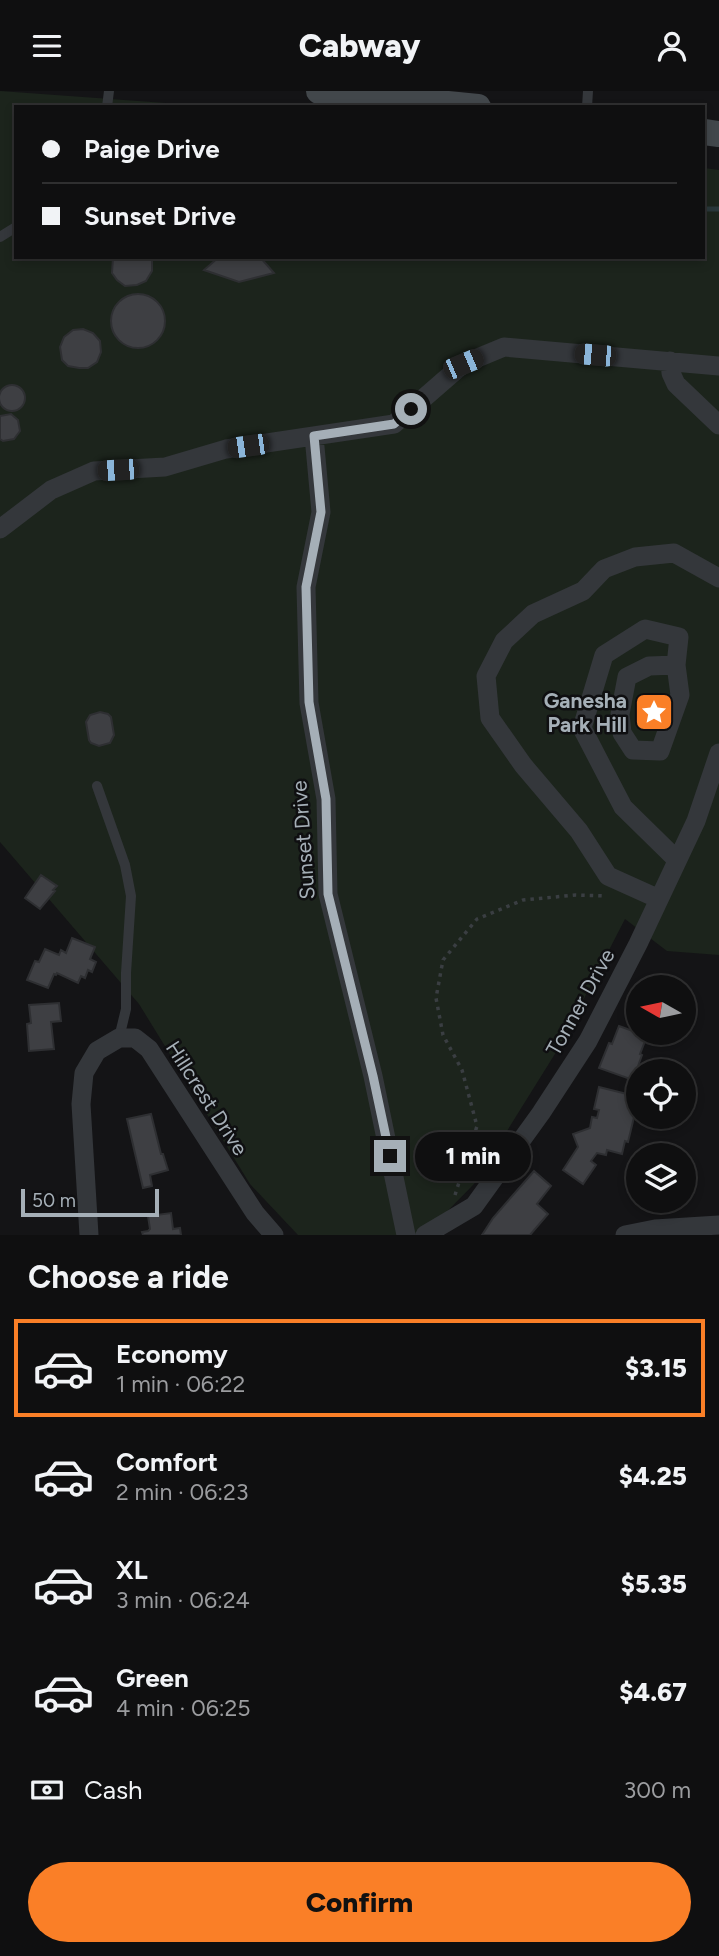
<!DOCTYPE html>
<html lang="en">
<head>
<meta charset="utf-8">
<style>
  body { margin:0; font-family:Figtree,sans-serif; background:#1d1d1e; color:#f1f3f6; height:100vh; display:flex; flex-direction:column; font-size:26px; white-space:nowrap }
  * { box-sizing:border-box; margin:0 }
  p { font-size:23px; color:#9b9c9f }
  .icon { flex:none; width:38px; height:38px; fill:none; stroke:currentColor; stroke-width:2; stroke-linecap:round; stroke-linejoin:round }
  .map { position:relative; height:1144px; overflow:hidden }
  .side { display:flex; flex-direction:column; background:#0f0f10; flex:1 }
  .side>* { flex:none }
  .banner { position:absolute; left:14px; top:14px; width:691px; height:154px; border-radius:0px; box-shadow:0 4px 10px #0003,0 0 0 2px #2f2f30; display:grid; align-content:center; height:154px; padding:0 28px; background:#0f0f10 }
  .needle { width:46px; rotate:279deg }
  .tools { position:absolute; left:626px; top:884px; display:grid; gap:14px }
  .tools a { display:grid; place-items:center; width:70px; height:70px; border-radius:50%; background:#0f0f10; box-shadow:0 4px 10px #0003,0 0 0 2px #2f2f30; font-size:35px }
  .scale { position:absolute; left:21px; bottom:18px; width:138px; box-sizing:border-box; padding-left:7px; border:4px solid #a5afb7; border-top:0; font-size:19px; line-height:24px; white-space:nowrap; color:#a5afb7; -webkit-text-stroke:5px #0f0f11; paint-order:stroke }
  .end { position:absolute; width:32px; height:32px; margin:-16px; border:9px solid #a5afb7; background:#111; box-shadow:0 0 0 4px #111 }
  .from { border-radius:50% }
  .bubble { position:absolute; height:49px; border-radius:24px; background:#0f0f10; box-shadow:0 4px 10px #0003,0 0 0 2px #2f2f30; font-size:23px; font-weight:800; line-height:49px; text-align:center }
  .car { position:absolute; width:21px; height:42px; margin:-21px -10px; border-radius:9px; box-shadow:0 0 5px 2px #0007; background:linear-gradient(#222 24%,#8ab4d8 0 40%,#222 0 76%,#8ab4d8 0 86%,#222 0) }
  .banner b { display:flex; align-items:center; gap:24px; height:66px; font-size:26px }
  .banner b+b { border-top:2px solid #2f2f30 }
  .banner i { width:18px; height:18px; background:#f1f3f6 }
  ul { padding:0; list-style:none }
  li { display:flex; align-items:center; gap:21px; height:98px; margin:0 14px 10px; padding:0 14px; border:4px solid transparent; border-radius:0px }
  li div { flex:1 }
  li b { display:block; font-size:26px }
  li em { font-style:normal; font-weight:800 }
  li.active { border-color:#fa7f27 }
  li>.icon { width:63px; height:63px; stroke-width:1.5 }
  h2 { padding:0 28px; font-size:32px; line-height:84px }
  .pay { display:flex; align-items:center; gap:18px; height:77px; padding:0 28px; font-size:26px }
  .pay p { margin-inline-start:auto }
  .action { display:flex; gap:14px; margin-top:auto; padding:14px 28px }
  .action a { flex:1; height:80px; border-radius:42px; background:#fa7f27; color:#111; font-size:28px; font-weight:800; line-height:80px; text-align:center }
  header { display:flex; justify-content:space-between; align-items:center; height:91px; padding:0 28px; background:#0f0f10; font-size:32px; font-weight:800 }
  .map>svg:first-child { display:block }
</style>
</head>
<body>
<header><svg class="icon" aria-label="menu" viewBox="0 0 24 24"><path d="M4 6h16M4 12h16M4 18h16"/></svg>Cabway<svg class="icon" aria-label="person" viewBox="0 0 24 24"><circle cx="12" cy="8" r="4"/><path d="M4 21q1-7 8-7t8 7"/></svg></header>
<div class="map">
<svg width="719" height="1144" viewBox="0 0 719 1144">
  <rect width="100%" height="100%" fill="#141416"/>
  <path fill="#1c241c" d="M0 0 221 16H16V166H704V77L719 79V864L667 860 625 828 558 958 474 1093 424 1144H298L250 1093 139 913 0 751Z"/>
  <g fill="none" stroke-linecap="round" stroke-linejoin="round">
    <path stroke="#29373a" stroke-width="5" d="M704 118H719"/>
  </g>
  <path fill="#3e3f43" stroke="#2e2f32" stroke-width="2" d="M113 166H152V180L146 190 137 194 125 195 117 189 112 182Z
    M219 166H260L274 182 239 191 204 179Z
    M111 230a27 27 0 1 1 54 0a27 27 0 1 1-54 0Z
    M83 238 93 242 100 250 101 261 97 271 88 277H79L68 275 62 269 60 256 64 246 73 239Z
    M-1 307a13 13 0 1 1 26 0a13 13 0 1 1-26 0Z
    M11 323 18 329 20 340 14 348 3 350 0 348V325Z
    M100 621 108 623 111 626 114 644 110 652 99 655 91 652 89 649 86 631 90 624Z
    M41 784 57 795 53 799 55 800 40 818 25 807Z
    M72 847 95 856 90 868 96 871 92 881 88 879 85 887 81 885 78 892 57 882 56 884 54 883 48 897 27 889 35 870 39 871 45 858 59 864 61 859 66 862Z
    M59 912 61 930 51 931 54 958 29 960 27 933 31 932 29 914Z
    M619 935 647 945 640 963 642 964 633 989 599 977 609 952 612 953Z
    M599 996 635 1005 631 1022H635L628 1051 625 1050 622 1063 607 1059 606 1064 597 1062 591 1070 596 1074 583 1093 563 1079 578 1056 573 1043 590 1037 592 1026 597 1027 599 1019 594 1018Z
    M151 1023 161 1063H163L168 1079 150 1084 152 1095 143 1097 127 1028Z
    M534 1080 551 1095 537 1113 548 1123 530 1144H482L493 1127Z
    M171 1122 173 1138 180 1137 181 1144H143L142 1141 148 1140 150 1138 148 1125Z"/>
  <g fill="none" stroke-linecap="round" stroke-linejoin="round">
    <path stroke="#3a3e42" stroke-width="3.5" stroke-dasharray="3.5 5" stroke-linecap="butt" d="M455 1104 477 1035 462 979 443 944 436 907 443 869 477 828 523 809 576 804 606 805"/>
    <path stroke="#34373b" stroke-width="10" d="M107 16 109 0
      M587 16 588 0
      M0 146 16 136
      M97 695 125 774 131 805 126 882V918L119 947"/>
    <path stroke="#34373b" stroke-width="19" d="M670 270 671 282 676 293 719 334
      M314 345 321 421 306 496 309 612 326 708 328 803 373 985 406 1144
      M0 438 51 399 94 380 165 376 226 358 394 333 463 273 504 256 719 275
      M676 574 649 575 627 586 620 623 622 642 633 659 660 660 680 604 676 574 679 546 645 538 604 564 582 637 623 716 677 769
      M659 808 608 785 579 740 523 674 490 627 486 585 504 550 533 523 583 500 604 478 635 466 674 462 719 487
      M89 1144 81 1013 84 982 97 960 119 947H135L149 958 255 1122 274 1144
      M425 1144 474 1115 541 1022 588 950 638 853 696 730 719 662
      M625 1144 655 1138 719 1134"/>
    <path stroke="#42474b" stroke-width="26" d="M319 0 478 16
      M704 41 719 43"/>
  </g>
  <g fill="none" stroke-linecap="round" stroke-linejoin="round">
    <path stroke="#a5afb7" stroke-width="9" d="M390 1065 373 985 328 803 326 708 309 611 306 496 321 421 314 345 394 333 411 318"/>
  </g>
  <defs>
    <g id="sight-square" transform="scale(2.0125)"><rect x="-9" y="-9" width="18" height="18" rx="4" fill="#fa7f27" stroke="#0f0f11"/><path d="M0-6L1.8-2.2L6-1.7L2.9 1.2L3.7 5.4L0 3.3L-3.7 5.4L-2.9 1.2L-6-1.7L-1.8-2.2Z" fill="#fff"/></g>
  </defs>
  <g fill-rule="evenodd">
    <use href="#sight-square" x="654" y="621"/>
  </g>
  <g text-anchor="middle" dominant-baseline="central" stroke-width="5" stroke-linejoin="round" paint-order="stroke">
    <g font-size="21" font-weight="bold" fill="#a5afb7" stroke="#0f0f11" text-anchor="end">
      <text x="627" y="609">Ganesha<tspan x="627" dy="24">Park Hill</tspan></text>
    </g>
    <g font-size="21" fill="#a5afb7" stroke="#0f0f11">
      <text transform="translate(303 749) rotate(-94)">Sunset Drive</text>
      <text transform="translate(580 911) rotate(-61)">Tonner Drive</text>
      <text transform="translate(207 1007) rotate(57)">Hillcrest Drive</text>
    </g>
  </g>
</svg>
<div class="tools">
<a><svg class="needle" viewBox="-14 -14 28 28"><path d="M0-13l5 13h-10z" fill="#e53935"/><path d="M0 13l5-13h-10z" fill="#9b9c9f"/></svg></a>
<a><svg class="icon" aria-label="locate" viewBox="0 0 24 24"><circle cx="12" cy="12" r="6"/><path d="M12 2v4M12 18v4M2 12h4M18 12h4"/></svg></a>
<a><svg class="icon" aria-label="layers" viewBox="0 0 24 24"><path d="M12 4l9 5-9 5-9-5zM3 14l9 5 9-5"/></svg></a>
</div>
<div class="scale">50 m</div>
<i class="end from" style="left:411px;top:318px"></i>
<i class="end" style="left:390px;top:1065px"></i>
<div class="bubble" style="left:415px;top:1041px;width:116px">1 min</div>
<i class="car" style="left:595px;top:264px;rotate:275deg"></i>
<i class="car" style="left:463px;top:273px;rotate:67deg"></i>
<i class="car" style="left:248px;top:355px;rotate:262deg"></i>
<i class="car" style="left:118px;top:379px;rotate:267deg"></i>
<div class="banner">
<b><i class="from"></i>Paige Drive</b>
<b><i></i>Sunset Drive</b>
</div>
</div>
<section class="side">
<h2>Choose a ride</h2>
<ul>
<li class="active"><svg class="icon" aria-label="car" viewBox="0 0 24 24"><path d="M5 17H2v-5l4-1 3-4h7l3 4 3 1v5h-3M9 17h6M6 11h13"/><circle cx="7" cy="17" r="2"/><circle cx="17" cy="17" r="2"/></svg><div><b>Economy</b><p>1 min · 06:22</p></div><em>$3.15</em></li>
<li><svg class="icon" aria-label="car" viewBox="0 0 24 24"><path d="M5 17H2v-5l4-1 3-4h7l3 4 3 1v5h-3M9 17h6M6 11h13"/><circle cx="7" cy="17" r="2"/><circle cx="17" cy="17" r="2"/></svg><div><b>Comfort</b><p>2 min · 06:23</p></div><em>$4.25</em></li>
<li><svg class="icon" aria-label="car" viewBox="0 0 24 24"><path d="M5 17H2v-5l4-1 3-4h7l3 4 3 1v5h-3M9 17h6M6 11h13"/><circle cx="7" cy="17" r="2"/><circle cx="17" cy="17" r="2"/></svg><div><b>XL</b><p>3 min · 06:24</p></div><em>$5.35</em></li>
<li><svg class="icon" aria-label="car" viewBox="0 0 24 24"><path d="M5 17H2v-5l4-1 3-4h7l3 4 3 1v5h-3M9 17h6M6 11h13"/><circle cx="7" cy="17" r="2"/><circle cx="17" cy="17" r="2"/></svg><div><b>Green</b><p>4 min · 06:25</p></div><em>$4.67</em></li>
</ul>
<div class="pay"><svg class="icon" aria-label="cash" viewBox="0 0 24 24"><path d="M3 7h18v10H3z"/><circle cx="12" cy="12" r="2"/></svg>Cash<p>300 m</p></div>
<div class="action"><a>Confirm</a></div>
</section>
</body>
</html>
